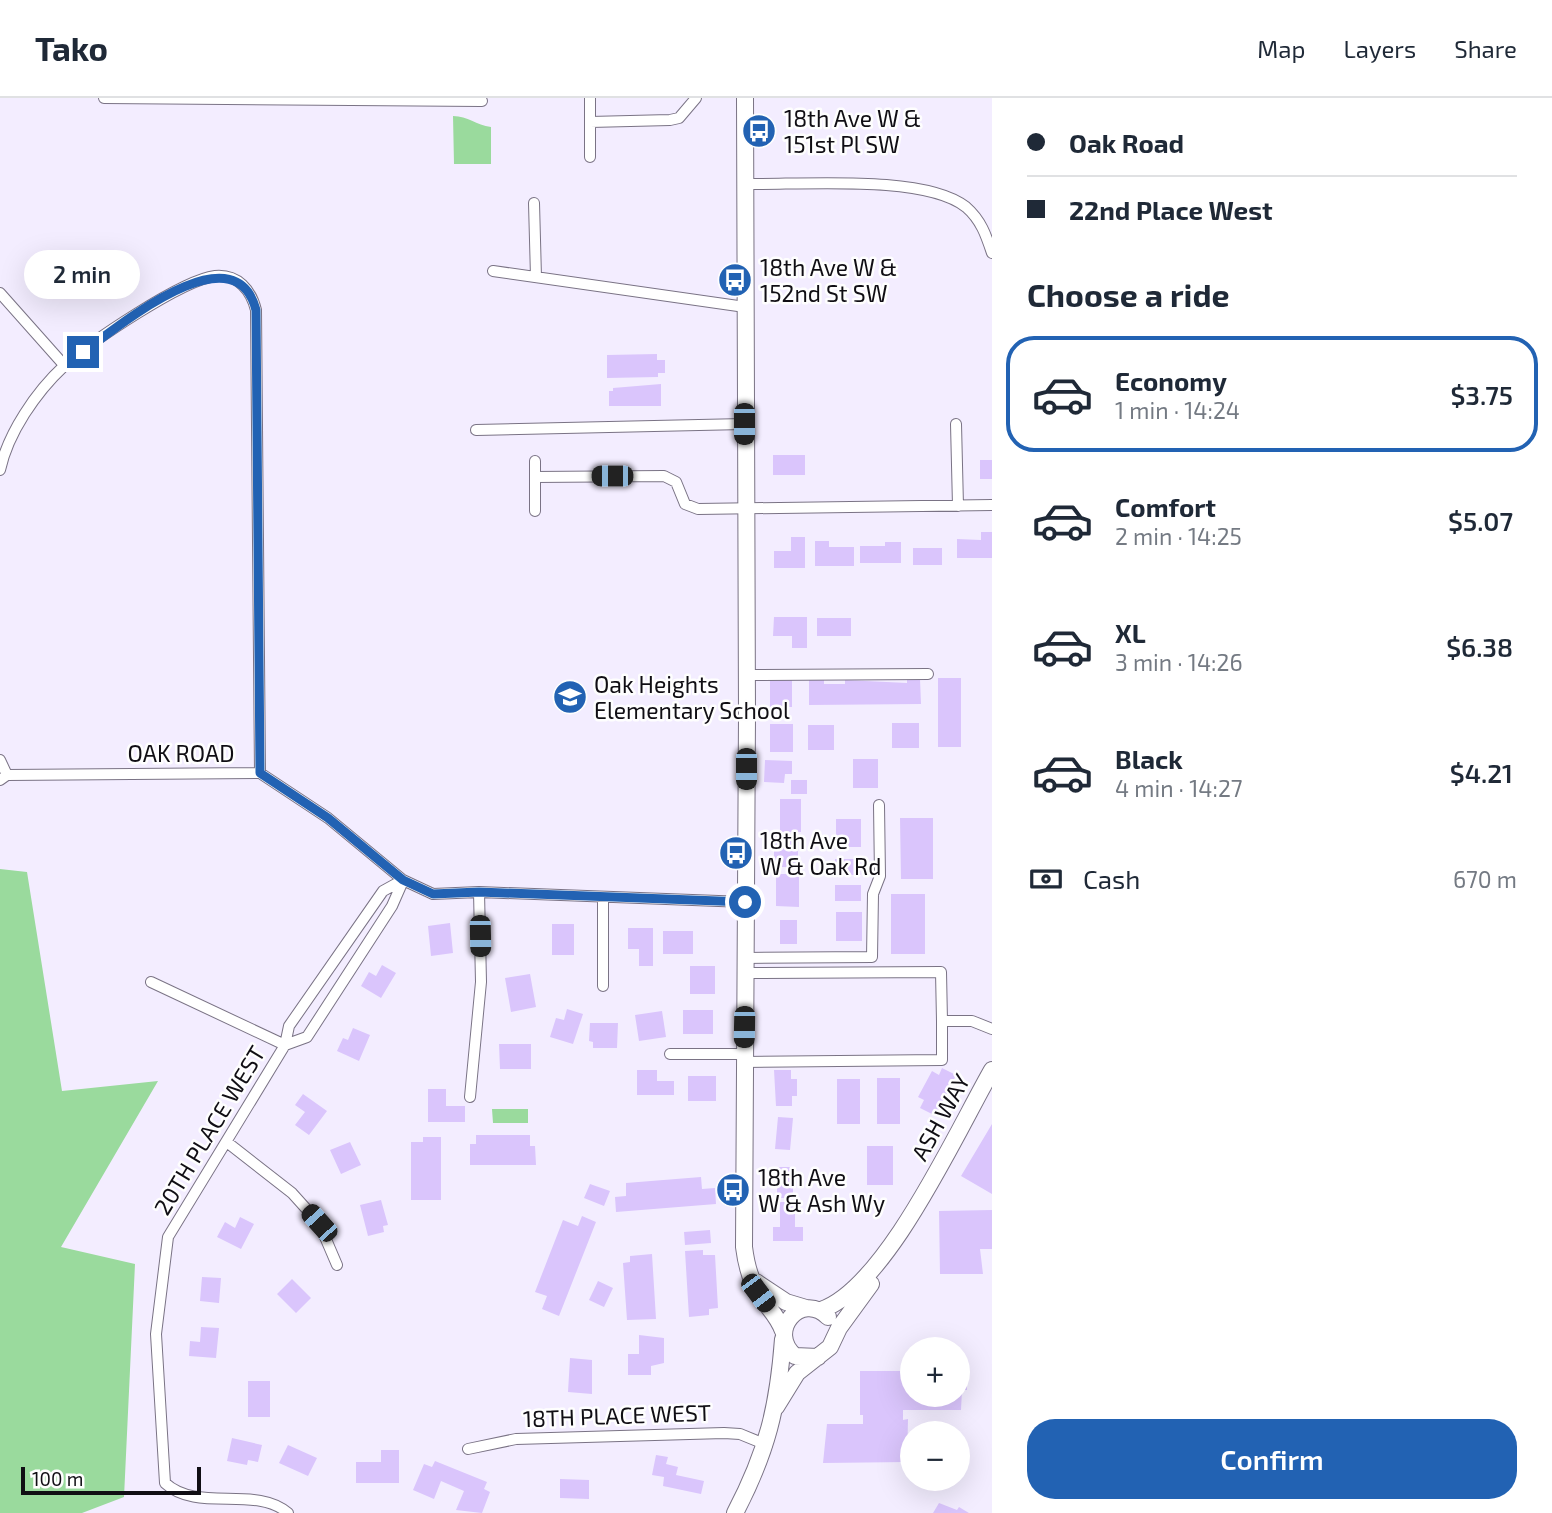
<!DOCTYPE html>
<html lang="en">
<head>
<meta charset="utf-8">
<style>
  body { margin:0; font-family:"Exo 2",sans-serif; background:#f2f2f3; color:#1f2937; height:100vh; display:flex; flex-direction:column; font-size:26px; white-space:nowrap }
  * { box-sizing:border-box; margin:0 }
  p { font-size:23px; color:#747a83 }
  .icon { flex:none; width:38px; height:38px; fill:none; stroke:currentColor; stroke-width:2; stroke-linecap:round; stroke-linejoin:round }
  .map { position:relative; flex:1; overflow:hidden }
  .panel { display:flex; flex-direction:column; background:#fff; width:560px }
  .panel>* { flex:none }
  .banner { display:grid; align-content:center; height:154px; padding:0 35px; background:#fff }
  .controls { position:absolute; left:900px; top:1239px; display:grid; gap:14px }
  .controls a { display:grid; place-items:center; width:70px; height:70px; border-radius:50%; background:#fff; box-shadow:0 7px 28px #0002; font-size:35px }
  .scale { position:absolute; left:21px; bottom:18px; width:180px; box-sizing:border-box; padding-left:7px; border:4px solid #100e14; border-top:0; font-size:19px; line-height:24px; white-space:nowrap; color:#100e14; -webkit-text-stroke:5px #fefefe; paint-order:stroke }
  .end { position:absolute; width:32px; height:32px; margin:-16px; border:9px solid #2262b3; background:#fff; box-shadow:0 0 0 4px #fff }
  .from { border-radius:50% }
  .bubble { position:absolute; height:49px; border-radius:24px; background:#fff; box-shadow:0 7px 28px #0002; font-size:23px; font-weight:600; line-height:49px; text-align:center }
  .car { position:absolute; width:21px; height:42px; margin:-21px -10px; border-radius:9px; box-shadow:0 0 5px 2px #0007; background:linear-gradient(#222 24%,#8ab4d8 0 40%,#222 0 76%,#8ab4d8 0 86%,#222 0) }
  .banner b { display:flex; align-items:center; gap:24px; height:66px; font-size:26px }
  .banner b+b { border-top:2px solid #e0e1e3 }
  .banner i { width:18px; height:18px; background:#1f2937 }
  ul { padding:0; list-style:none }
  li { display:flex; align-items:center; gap:21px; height:116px; margin:0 14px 10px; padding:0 21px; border:4px solid transparent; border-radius:28px }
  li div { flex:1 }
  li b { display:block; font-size:26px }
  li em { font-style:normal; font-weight:600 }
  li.active { border-color:#2262b3 }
  li>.icon { width:63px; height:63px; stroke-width:1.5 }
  h2 { padding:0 35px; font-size:32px; line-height:84px }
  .pay { display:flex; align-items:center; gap:18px; height:77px; padding:0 35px; font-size:26px }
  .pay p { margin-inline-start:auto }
  .button { display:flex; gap:14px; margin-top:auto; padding:14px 35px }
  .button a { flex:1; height:80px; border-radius:28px; background:#2262b3; color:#fff; font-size:28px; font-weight:600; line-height:80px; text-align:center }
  header { display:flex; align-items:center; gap:42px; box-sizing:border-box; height:98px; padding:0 35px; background:#fff; border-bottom:2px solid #e0e1e3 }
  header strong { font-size:33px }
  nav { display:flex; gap:38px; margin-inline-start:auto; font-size:24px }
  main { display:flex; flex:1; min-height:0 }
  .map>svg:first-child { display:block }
</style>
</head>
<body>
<header>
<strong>Tako</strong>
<nav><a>Map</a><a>Layers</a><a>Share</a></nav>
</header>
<main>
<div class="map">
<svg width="992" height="1415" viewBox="0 0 992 1415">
  <rect width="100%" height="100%" fill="#f3edff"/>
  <path fill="#9ada9d" d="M453 18C468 18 476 27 491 29V66H454Z
    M0 771 27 774 62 993 158 983 61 1149 135 1166 124 1399 82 1415H0Z
    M492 1011H528V1025H493Z"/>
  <path fill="#dac5fc" d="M657 256V262H665V275H658V279L607 280V257Z
    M661 286V308H609V293H613V290Z
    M773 357H805V377H773Z
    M980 362H992V381H980Z
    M981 434H992V460H957V441L981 442Z
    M791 439H805V470H774V453H791Z
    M815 443H829V449H854V468H815Z
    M885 444H901V465H860V448H885Z
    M913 450H942V467H913Z
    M774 519H807V550H792V538H773Z
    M817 520H851V538H817Z
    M938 580H961V649H938Z
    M907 581H920L921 606 809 607V582H824V586H845V582L907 585Z
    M770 582H792V609H770Z
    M892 625H919V650H892Z
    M770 626H793V654H770Z
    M808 627H834V652H808Z
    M853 661H878V690H853Z
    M765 662 792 663V676H785L784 685 764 684Z
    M791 682H807V696H791Z
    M780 701H801V734H780Z
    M900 720H933V781H901Z
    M836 721H861V749H836Z
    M774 738H792V749H798V769H774Z
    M835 761H861V777H835Z
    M776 776H799V809L776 808Z
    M835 787H861V803H835Z
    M891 796H925V856H891Z
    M836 814H862V843H836Z
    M780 822H797V846H780Z
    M450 825 453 855 431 858 428 828Z
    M552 826H574V857H552Z
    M628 830H653V868H639V851H628Z
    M663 833H693V856H663Z
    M382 867 396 875 381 900 361 888 369 874 376 878Z
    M690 868H715V896H690Z
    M530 876 536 909 511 914 505 880Z
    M567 911 583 916 573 946 550 939 556 920 564 922Z
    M683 912H713V936H683Z
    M662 913 666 939 639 943 635 917Z
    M590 925H618L617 950H593V944L589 943Z
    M353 930 370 937 359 963 337 953 343 940 348 942Z
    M499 946H531V971H500Z
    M942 970 956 977 936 1018 920 1010 924 1002 918 999 932 973 939 977Z
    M637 972H657V983H674V997H637Z
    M774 972H791V981H797V998H792V1008H776Z
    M688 978H716V1003H688Z
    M877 980H900V1026H877Z
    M837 981H860V1026H837Z
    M428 991H446V1008H465V1024H428Z
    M303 996 327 1013 309 1037 295 1027 305 1014 295 1007Z
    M778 1019 793 1020 790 1052 775 1051Z
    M992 1026V1096L961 1078Z
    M476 1037H530V1048H535L536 1067H470V1046H476Z
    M423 1039H441V1102H411V1044H423Z
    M350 1044 361 1067 341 1076 330 1052Z
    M867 1048H893V1087H867Z
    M777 1069H793V1100H777Z
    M701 1079 702 1091 715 1090 716 1106 616 1114 615 1099 626 1098V1085Z
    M590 1086 610 1093 604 1108 584 1100Z
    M381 1102 388 1127 383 1128 384 1134 368 1138 360 1107Z
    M780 1104H795V1129H803V1143H773V1129H780Z
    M992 1112V1151H980L983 1176H940L939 1113Z
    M582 1118 596 1124 559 1218 542 1211 547 1198 535 1194 563 1122 578 1128Z
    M240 1119 254 1126 241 1151 217 1139 225 1124 235 1130Z
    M710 1132 711 1145 685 1147 684 1134Z
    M703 1152V1157H715L718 1210 709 1211V1217L689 1219 685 1153Z
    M652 1156 656 1221 627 1222 623 1165 630 1164V1158Z
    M202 1179 221 1180 219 1205 200 1203Z
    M292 1181 311 1200 296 1215 277 1196Z
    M598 1183 613 1190 604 1209 589 1202Z
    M201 1229 219 1230 216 1260 189 1258 190 1243 200 1244Z
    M639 1237 664 1240V1265L651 1268V1277H628V1256H639Z
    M570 1260 592 1262V1296L568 1294Z
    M957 1272 967 1273V1292H962L961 1312H903V1322L908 1321 907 1364 823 1365 827 1326H863V1317H860V1273H912V1297H957Z
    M248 1283H270V1319H248Z
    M232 1340 262 1347 258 1364 248 1362 247 1367 227 1363Z
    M288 1347 317 1360 308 1378 279 1365Z
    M381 1352H399V1385H356V1364H381Z
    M656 1357 668 1359 666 1366 678 1369 676 1377 704 1383 701 1396 663 1388 664 1379 652 1377Z
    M435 1363 487 1384 484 1391 490 1394 482 1415 456 1412 464 1393 441 1383 434 1401 413 1392 424 1366 432 1369Z
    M560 1381 589 1382V1401L560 1400Z
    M939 1405 957 1412 959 1409 969 1415H933Z"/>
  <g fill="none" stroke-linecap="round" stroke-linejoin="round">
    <g stroke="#7a7385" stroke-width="12">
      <path id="street" d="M104 0 482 3
        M590 0V24L670 22 679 20 696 0
        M590 24V59
        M746 86C800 87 925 76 966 109 981 122 986 137 992 155
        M534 105 536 179
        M493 173 745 209
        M0 195 64 267
        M956 326 958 408
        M476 332 744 326
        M535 363V413
        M0 372C8 335 36 294 64 268 90 244 182 182 215 178 238 176 251 192 256 212L260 675
        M535 379 664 378 676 384 685 406 698 411 992 407
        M747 577 928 576
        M0 662 7 677
        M0 682 7 677 260 675 328 720 403 782 433 796 479 794 745 804
        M745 860 872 859 873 796 880 778 879 707
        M745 875 941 874 942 923H972L992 931
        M151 884 285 947
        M603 888V801
        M285 947 307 939 392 808 403 783
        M670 956H744
        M744 964 942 962V923
        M470 999 481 884 479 794
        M228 1045 292 1095 319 1125 337 1167
        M468 1351 516 1341 724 1335 740 1336 767 1347
        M288 1415C256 1387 197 1415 165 1385L156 1236 168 1139 285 947 289 928 383 793 403 782"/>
    </g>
    <g stroke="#7a7385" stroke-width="18">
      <path id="secondary" d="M745 0 747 618 744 1149C746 1165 750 1182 759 1196 767 1209 778 1218 783 1233
        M756 1184 786 1204 806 1210
        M821 1212C886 1190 957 1033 992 972
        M818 1259 795 1258C766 1234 801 1192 828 1219
        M776 1309 797 1275 830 1249 839 1230 871 1186
        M735 1415C767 1354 778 1309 783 1241"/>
    </g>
    <use href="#street" stroke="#fff" stroke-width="10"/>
    <use href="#secondary" stroke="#fff" stroke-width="16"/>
  </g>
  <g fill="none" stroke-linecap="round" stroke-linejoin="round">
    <path stroke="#2262b3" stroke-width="9" d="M83 254C119 228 235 131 256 212L260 675 328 720 403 782 433 796 479 794 745 804"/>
  </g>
  <defs>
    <g id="bus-disc" transform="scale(1.75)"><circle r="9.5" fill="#2262b3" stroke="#fefefe"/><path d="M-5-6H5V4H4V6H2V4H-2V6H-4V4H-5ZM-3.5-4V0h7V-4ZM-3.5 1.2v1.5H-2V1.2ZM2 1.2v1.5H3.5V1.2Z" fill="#fff"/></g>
    <g id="school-disc" transform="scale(1.75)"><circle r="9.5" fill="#2262b3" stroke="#fefefe"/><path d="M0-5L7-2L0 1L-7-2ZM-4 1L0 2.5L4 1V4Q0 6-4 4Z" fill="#fff"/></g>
  </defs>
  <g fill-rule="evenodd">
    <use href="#bus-disc" x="759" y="33"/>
    <use href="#bus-disc" x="735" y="182"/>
    <use href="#school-disc" x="570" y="599"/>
    <use href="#bus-disc" x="736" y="755"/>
    <use href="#bus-disc" x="733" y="1092"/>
  </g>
  <g text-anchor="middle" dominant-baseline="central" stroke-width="5" stroke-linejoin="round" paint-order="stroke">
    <g font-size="23" fill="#100e14" stroke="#fefefe" text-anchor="start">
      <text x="784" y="20">18th Ave W &amp;<tspan x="784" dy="26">151st Pl SW</tspan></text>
      <text x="760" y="169">18th Ave W &amp;<tspan x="760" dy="26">152nd St SW</tspan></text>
      <text x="594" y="586">Oak Heights<tspan x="594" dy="26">Elementary School</tspan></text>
      <text x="760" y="742">18th Ave<tspan x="760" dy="26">W &amp; Oak Rd</tspan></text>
      <text x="758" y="1079">18th Ave<tspan x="758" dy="26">W &amp; Ash Wy</tspan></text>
    </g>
    <g font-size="23" fill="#100e14" stroke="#fefefe">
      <text x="181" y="655">OAK ROAD</text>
      <text transform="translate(940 1019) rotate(-61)">ASH WAY</text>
      <text transform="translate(209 1032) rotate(-59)">20TH PLACE WEST</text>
      <text transform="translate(617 1317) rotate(-2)">18TH PLACE WEST</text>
    </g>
  </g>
</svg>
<div class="controls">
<a>+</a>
<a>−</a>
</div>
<div class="scale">100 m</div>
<i class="end from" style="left:745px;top:804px"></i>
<i class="end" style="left:83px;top:254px"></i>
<div class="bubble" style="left:24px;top:152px;width:116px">2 min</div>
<i class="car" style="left:744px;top:326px;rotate:180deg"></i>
<i class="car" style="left:612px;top:378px;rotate:270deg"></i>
<i class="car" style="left:746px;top:671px;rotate:180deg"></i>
<i class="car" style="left:480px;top:838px;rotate:179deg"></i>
<i class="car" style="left:744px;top:929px;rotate:181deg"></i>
<i class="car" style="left:319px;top:1125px;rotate:318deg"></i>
<i class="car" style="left:758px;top:1195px;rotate:143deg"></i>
</div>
<section class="panel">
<div class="banner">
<b><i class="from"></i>Oak Road</b>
<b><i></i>22nd Place West</b>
</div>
<h2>Choose a ride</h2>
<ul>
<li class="active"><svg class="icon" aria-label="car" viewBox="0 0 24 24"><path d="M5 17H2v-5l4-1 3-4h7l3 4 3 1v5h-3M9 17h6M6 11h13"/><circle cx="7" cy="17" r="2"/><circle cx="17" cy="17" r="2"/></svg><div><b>Economy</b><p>1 min · 14:24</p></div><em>$3.75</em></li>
<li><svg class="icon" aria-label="car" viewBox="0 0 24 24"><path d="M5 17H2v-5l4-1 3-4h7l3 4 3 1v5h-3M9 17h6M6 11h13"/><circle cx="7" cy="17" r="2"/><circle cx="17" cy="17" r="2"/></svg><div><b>Comfort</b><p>2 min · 14:25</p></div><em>$5.07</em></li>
<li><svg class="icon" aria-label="car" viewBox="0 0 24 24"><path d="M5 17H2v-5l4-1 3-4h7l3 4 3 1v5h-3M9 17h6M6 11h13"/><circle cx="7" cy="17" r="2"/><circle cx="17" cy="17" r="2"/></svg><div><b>XL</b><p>3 min · 14:26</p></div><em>$6.38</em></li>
<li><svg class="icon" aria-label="car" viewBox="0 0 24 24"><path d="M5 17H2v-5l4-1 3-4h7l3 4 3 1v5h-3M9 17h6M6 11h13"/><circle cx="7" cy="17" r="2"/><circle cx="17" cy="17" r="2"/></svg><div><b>Black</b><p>4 min · 14:27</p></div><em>$4.21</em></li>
</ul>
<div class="pay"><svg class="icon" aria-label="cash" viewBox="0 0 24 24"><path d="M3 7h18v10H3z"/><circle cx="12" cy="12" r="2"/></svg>Cash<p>670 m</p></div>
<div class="button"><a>Confirm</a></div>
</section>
</main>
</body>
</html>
